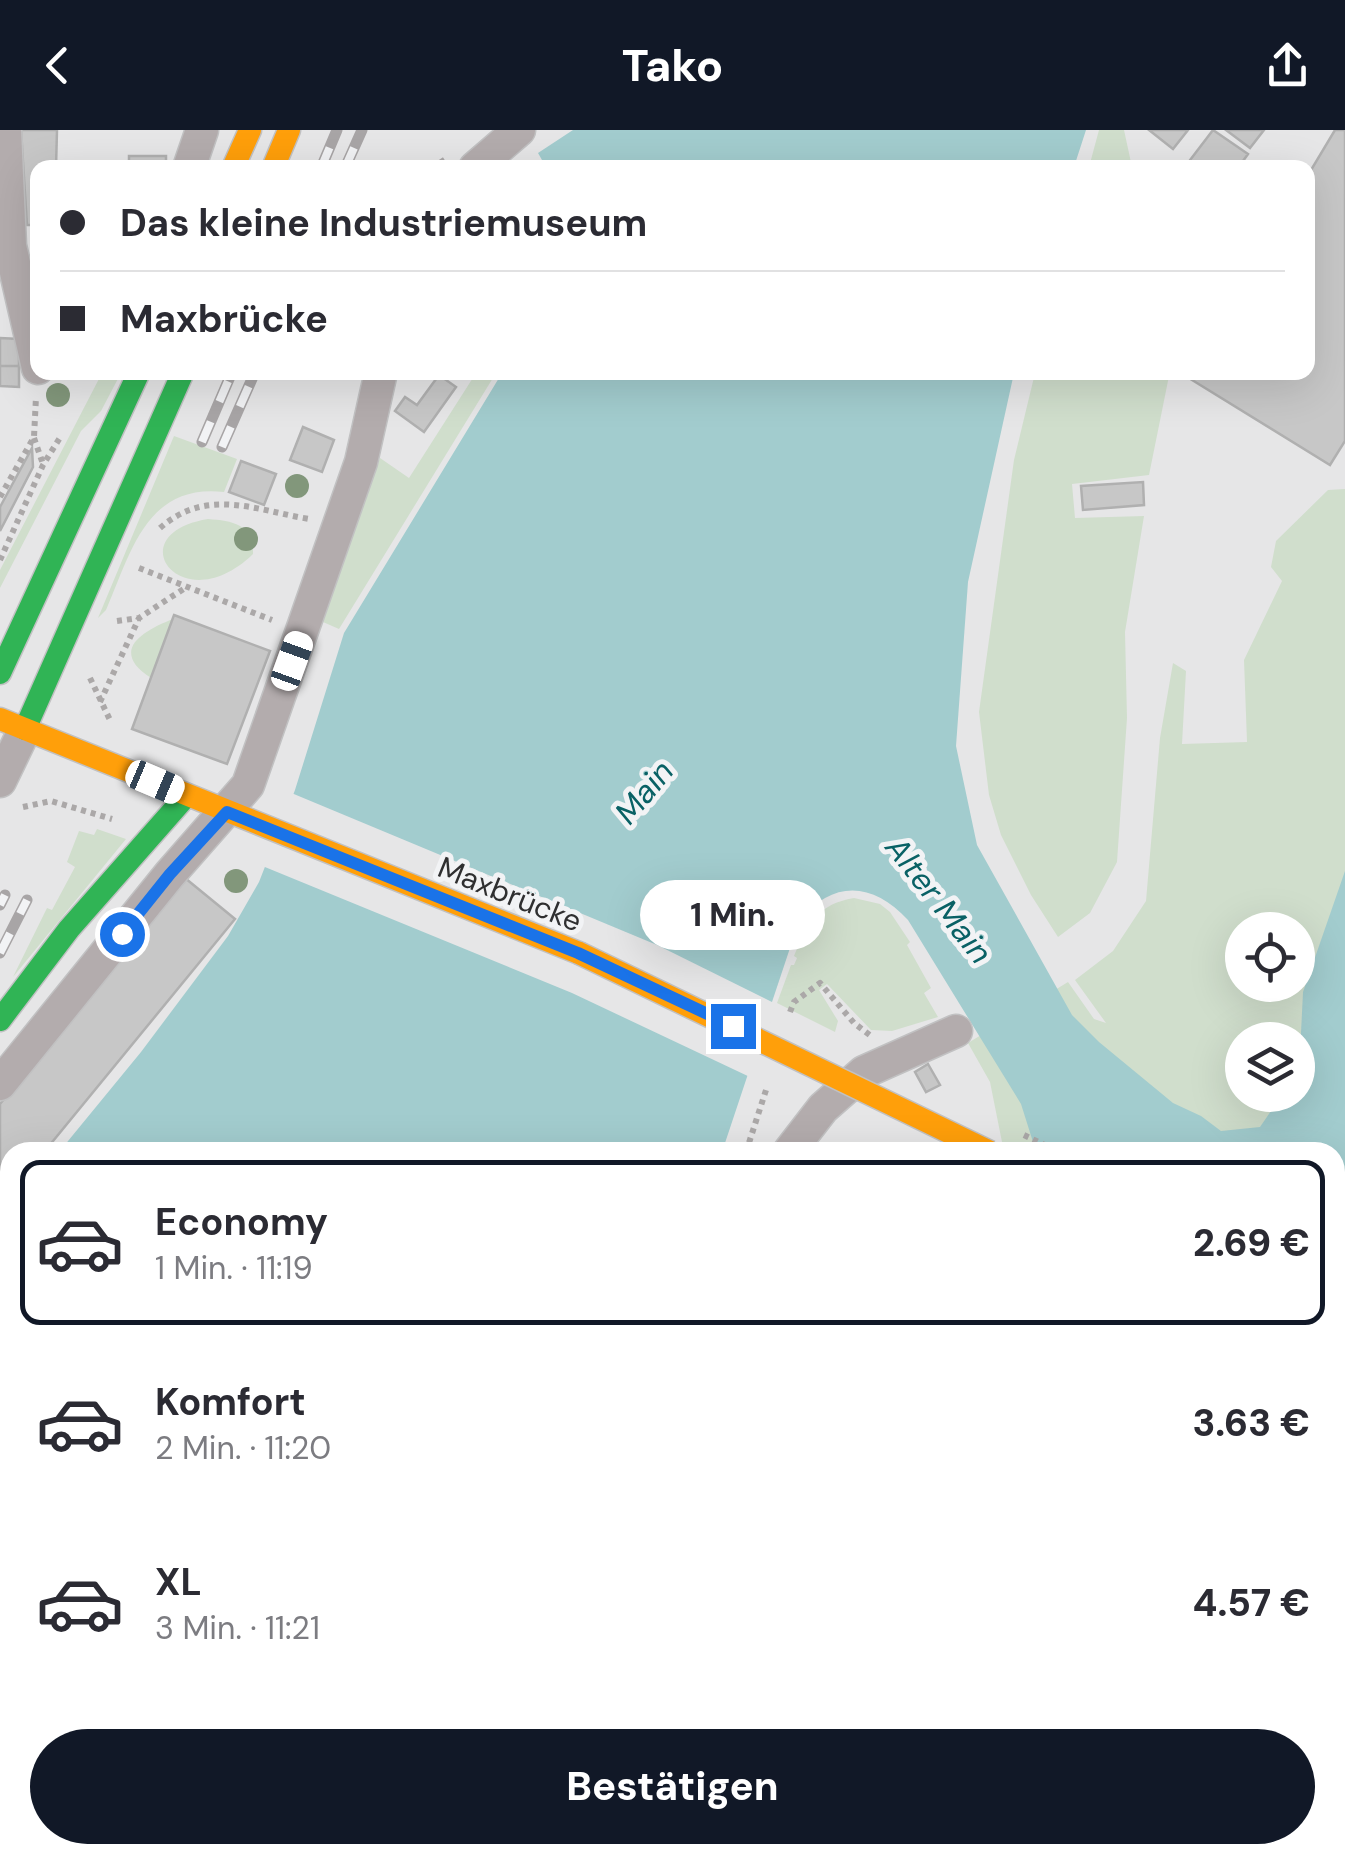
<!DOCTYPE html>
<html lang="de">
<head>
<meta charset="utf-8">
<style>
  body { margin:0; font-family:"DM Sans",sans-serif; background:#f2f2f3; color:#2b2b33; height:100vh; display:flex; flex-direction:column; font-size:38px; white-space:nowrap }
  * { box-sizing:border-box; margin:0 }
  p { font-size:32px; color:#7c7c81 }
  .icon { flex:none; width:55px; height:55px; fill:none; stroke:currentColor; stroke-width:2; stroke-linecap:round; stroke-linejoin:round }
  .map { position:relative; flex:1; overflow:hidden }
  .details { position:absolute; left:0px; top:1012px; width:1345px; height:722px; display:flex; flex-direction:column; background:#fff; border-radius:30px 30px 0 0; box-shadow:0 10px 40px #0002 }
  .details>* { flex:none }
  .banner { position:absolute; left:30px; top:30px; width:1285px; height:220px; border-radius:20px; box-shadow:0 10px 40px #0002; display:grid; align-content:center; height:220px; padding:0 30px; background:#fff }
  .buttons { position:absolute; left:1225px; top:782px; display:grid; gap:20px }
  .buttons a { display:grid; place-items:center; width:90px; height:90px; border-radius:50%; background:#fff; box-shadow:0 10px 40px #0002; font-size:50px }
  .end { position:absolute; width:45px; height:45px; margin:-22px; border:12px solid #1a73e8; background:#fff; box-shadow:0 0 0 5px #fff }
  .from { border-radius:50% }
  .bubble { position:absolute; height:70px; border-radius:35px; background:#fff; box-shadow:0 10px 40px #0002; font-size:32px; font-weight:800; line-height:70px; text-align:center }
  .car { position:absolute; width:30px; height:60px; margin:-30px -15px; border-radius:12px; box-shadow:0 0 8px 2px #0007; background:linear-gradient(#fff 24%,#345 0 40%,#fff 0 76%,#345 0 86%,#fff 0) }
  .banner b { display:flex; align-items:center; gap:35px; height:95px; font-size:38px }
  .banner b+b { border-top:2px solid #e1e1e2 }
  .banner i { width:25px; height:25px; background:#2b2b33 }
  ul { padding:18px 0 0; list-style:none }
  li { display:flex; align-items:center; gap:30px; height:165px; margin:0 20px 15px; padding:0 10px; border:5px solid transparent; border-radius:20px }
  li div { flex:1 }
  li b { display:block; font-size:38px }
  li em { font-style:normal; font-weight:800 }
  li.current { border-color:#111827 }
  li>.icon { width:90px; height:90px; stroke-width:1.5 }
  .button { display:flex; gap:20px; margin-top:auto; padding:20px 30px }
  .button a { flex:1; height:115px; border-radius:60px; background:#111827; color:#fff; font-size:40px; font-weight:800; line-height:115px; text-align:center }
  header { display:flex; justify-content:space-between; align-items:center; height:130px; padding:0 30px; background:#111827; color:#fff; font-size:45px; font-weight:800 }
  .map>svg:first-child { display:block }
</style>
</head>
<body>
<header><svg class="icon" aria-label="back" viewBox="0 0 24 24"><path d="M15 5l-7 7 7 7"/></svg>Tako<svg class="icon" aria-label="share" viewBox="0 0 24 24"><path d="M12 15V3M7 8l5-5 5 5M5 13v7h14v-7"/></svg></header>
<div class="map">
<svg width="1345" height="1733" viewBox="0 0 1345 1733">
  <rect width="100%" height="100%" fill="#e6e6e7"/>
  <path fill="#d0decc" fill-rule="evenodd" d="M1099 0H1124L1132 37H1089Z
    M102 243H121L101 281 81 301 0 458V440Z
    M476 243H496L339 499 323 492 380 328 409 348Z
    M1035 243 1165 242 1169 246 1149 345 1072 354 1075 388 1144 386 1125 502 1127 588 1117 732 1090 783 1058 807 1031 765 1001 705 989 665 979 582 1014 330Z
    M174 306 237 329 224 362C146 353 131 423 106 480L98 488Z
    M1345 359V1733H989V1725H1335V1022H1004L990 952 968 913 1068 852 1094 889 1106 893 1075 850 1113 821 1146 771 1160 608 1173 533 1186 541 1182 614 1247 612 1244 530 1282 451 1271 437 1276 411 1328 360ZM1242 800H1298V855H1242ZM1242 910H1298V965H1242Z
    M208 389C233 391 254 394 253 424 182 493 116 404 208 389Z
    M173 489 151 548C109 521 142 501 173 489Z
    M97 699 126 709 13 847 47 778 52 780 75 737 67 732 79 701 94 705Z
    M854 768 880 774 890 782 910 812 907 815 931 858 924 863 938 887 892 901 871 900 827 854 819 860 838 891 835 902 777 873 791 835H794L797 828 794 826C807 794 818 774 854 768Z
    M154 1725H318L319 1733H151Z"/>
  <path fill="#a2ccce" d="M573 0H1086L1074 37H546L538 23Z
    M502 243H1014L968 452 956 616 977 715 1072 885 1099 912 1173 973 1201 986 1221 1001 1260 997 1282 965H1298L1303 862 1345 741V1251L1335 1246V1022H1047L1033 1012 1021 974 908 790C873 752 833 749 799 791L722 1022H59L141 922 228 806 259 752 295 660 344 503Z
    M10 1083V1725H154L151 1733H0V1096Z
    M1335 1383 1345 1388V1733H1266L1258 1725H1335Z
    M318 1725H493L490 1733H319Z"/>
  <path fill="#e6e6e7" d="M289 662 657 815 776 874 752 948 572 863 260 735Z"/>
  <path fill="#c7c7c7" stroke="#b0b0b0" stroke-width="2.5" d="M21 0H57L56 38H38V95H27Z
    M1149 0H1188L1173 19Z
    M1213 0 1248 24 1238 38H1184Z
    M1226 0H1264L1250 18Z
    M1335 0H1345V311L1330 335 1184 245 1185 242H1308V45Z
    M129 26H166V38H129Z
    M0 208 19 209V236H0Z
    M0 236H19V257L0 256Z
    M439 245 456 257 424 302 395 281 405 267 417 275Z
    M303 297 334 310 322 342 290 330Z
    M32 318 33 337 0 401V377Z
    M241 331 276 344 264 375 229 362Z
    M1143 352 1144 375 1083 380 1081 356Z
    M174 485 270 521 227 634 132 599Z
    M185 748 235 789 44 1022H10V1064L0 1076V974Z
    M928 934 940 955 926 962 915 942Z
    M603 1725H658L655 1733H600Z
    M744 1725H768L792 1733H741Z"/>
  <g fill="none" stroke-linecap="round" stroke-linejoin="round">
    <g stroke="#c1c1c2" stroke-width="35">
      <path id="street" d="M5 0 10 116 38 238
        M189 38 202 0
        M475 38 519 0
        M0 651 25 599
        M0 954 170 744 248 655 361 332 381 242
        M789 1022 823 978 864 942 956 901
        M1335 1426 1345 1428
        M537 1733 540 1725"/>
    </g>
    <g stroke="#c1c1c2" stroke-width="25">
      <path id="fast" d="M0 543 139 242
        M25 599 183 242
        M0 890 69 799 187 665
        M1335 1194 1345 1199"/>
    </g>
    <g stroke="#c1c1c2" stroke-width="25">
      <path id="slow" d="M233 38 250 0
        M273 38 289 0
        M0 589 579 823"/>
    </g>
    <path stroke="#aba8a8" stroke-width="6" stroke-dasharray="5 5" stroke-linecap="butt" d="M432 38 446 29
      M34 308 43 334
      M0 367 34 307 36 267
      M160 398C207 357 255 380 309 389
      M0 430 43 335 61 306
      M139 438 272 490
      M117 491 139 488 185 458
      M90 548 110 590
      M100 572 139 488
      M23 677 51 671 112 689
      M790 882 794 872 820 853 854 893 871 906
      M746 1022 767 957
      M981 1725V1733
      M681 1733 684 1725"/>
    <use href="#street" stroke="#b3acad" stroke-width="32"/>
    <use href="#fast" stroke="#30b455" stroke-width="22"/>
    <use href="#slow" stroke="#ff9f0a" stroke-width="22"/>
    <g stroke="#a8a5a6" stroke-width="11">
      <path id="rail" d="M321 38 337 0
        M345 38 362 0
        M202 312 232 242
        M222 317 255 242
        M0 775 5 765
        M0 823 27 770"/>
    </g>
    <use href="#rail" stroke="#f2f3f5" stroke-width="8" stroke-dasharray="22" stroke-linecap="butt"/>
    <g stroke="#c1c1c2" stroke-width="25" stroke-linecap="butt">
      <path id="slow-bridge" d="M579 823 990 1022"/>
    </g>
    <path stroke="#aba8a8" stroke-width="6" stroke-dasharray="5 5" stroke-linecap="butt" d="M1024 1005 1059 1022"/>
    <use href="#slow-bridge" stroke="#ff9f0a" stroke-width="22"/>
  </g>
  <g fill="#82977b">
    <circle cx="58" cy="265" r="12"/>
    <circle cx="297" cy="356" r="12"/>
    <circle cx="246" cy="409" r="12"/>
    <circle cx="236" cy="751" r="12"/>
  </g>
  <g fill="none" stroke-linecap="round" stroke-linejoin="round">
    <path stroke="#1a73e8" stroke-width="12" d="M122 804 170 744 227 682 578 823 733 896"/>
  </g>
  <g text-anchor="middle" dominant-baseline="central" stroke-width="10" stroke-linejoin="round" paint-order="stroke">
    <g font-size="30" fill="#2f2f30" stroke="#f2f3f5">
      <text transform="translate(510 764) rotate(22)">Maxbrücke</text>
    </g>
    <g font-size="32" font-style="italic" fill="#096165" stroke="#f2f3f5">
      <text transform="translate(644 662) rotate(-50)">Main</text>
      <text transform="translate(939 770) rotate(52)">Alter Main</text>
    </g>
  </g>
</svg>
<div class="buttons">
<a><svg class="icon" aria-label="locate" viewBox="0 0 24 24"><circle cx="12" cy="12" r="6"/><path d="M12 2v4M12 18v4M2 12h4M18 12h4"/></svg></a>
<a><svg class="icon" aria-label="layers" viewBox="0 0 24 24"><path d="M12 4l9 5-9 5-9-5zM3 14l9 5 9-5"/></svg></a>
</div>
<i class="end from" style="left:122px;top:804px"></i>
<i class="end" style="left:733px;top:896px"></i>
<div class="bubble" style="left:640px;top:750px;width:185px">1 Min.</div>
<i class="car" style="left:292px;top:531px;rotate:20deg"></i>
<i class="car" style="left:155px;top:652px;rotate:113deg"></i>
<div class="banner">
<b><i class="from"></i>Das kleine Industriemuseum</b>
<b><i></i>Maxbrücke</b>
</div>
<section class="details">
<ul>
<li class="current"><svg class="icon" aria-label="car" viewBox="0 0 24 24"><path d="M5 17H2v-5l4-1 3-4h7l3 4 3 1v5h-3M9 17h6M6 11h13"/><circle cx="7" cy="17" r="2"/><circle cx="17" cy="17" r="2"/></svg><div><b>Economy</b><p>1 Min. · 11:19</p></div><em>2.69 €</em></li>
<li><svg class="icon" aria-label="car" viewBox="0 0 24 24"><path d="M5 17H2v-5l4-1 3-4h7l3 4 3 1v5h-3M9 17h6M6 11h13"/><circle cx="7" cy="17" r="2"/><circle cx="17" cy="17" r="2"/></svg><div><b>Komfort</b><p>2 Min. · 11:20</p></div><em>3.63 €</em></li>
<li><svg class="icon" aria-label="car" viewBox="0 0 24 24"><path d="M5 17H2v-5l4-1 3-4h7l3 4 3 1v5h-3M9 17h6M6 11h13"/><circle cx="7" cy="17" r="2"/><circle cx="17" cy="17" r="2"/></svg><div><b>XL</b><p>3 Min. · 11:21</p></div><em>4.57 €</em></li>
</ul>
<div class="button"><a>Bestätigen</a></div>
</section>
</div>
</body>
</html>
